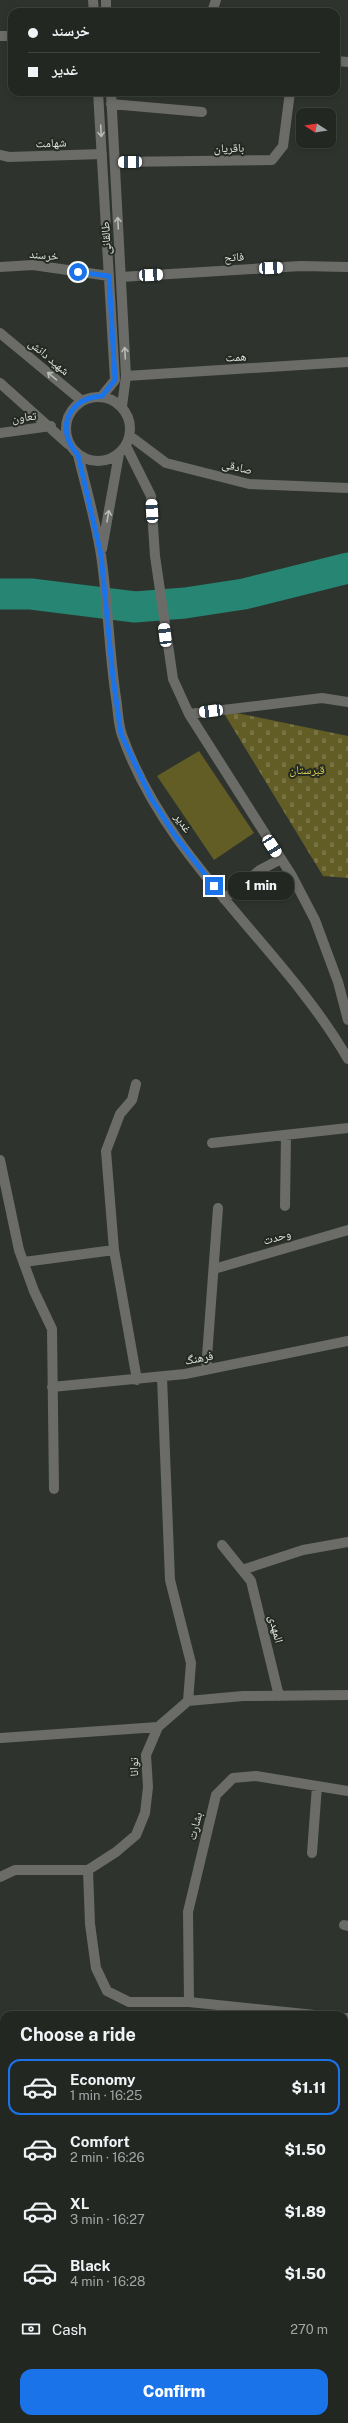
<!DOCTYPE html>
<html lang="en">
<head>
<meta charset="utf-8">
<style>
  body { margin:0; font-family:"Public Sans","Noto Naskh Arabic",sans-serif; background:#2e332f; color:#f1f3f6; height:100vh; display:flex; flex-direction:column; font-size:15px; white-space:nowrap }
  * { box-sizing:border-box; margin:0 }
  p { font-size:13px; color:#a2a5a5 }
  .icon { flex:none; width:22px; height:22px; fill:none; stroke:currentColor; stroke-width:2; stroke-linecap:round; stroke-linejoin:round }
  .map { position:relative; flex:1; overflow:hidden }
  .side { position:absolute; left:0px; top:2011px; width:348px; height:412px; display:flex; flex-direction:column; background:#222722; border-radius:12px 12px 0 0; box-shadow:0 2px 6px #0003,0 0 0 1px #3f4440 }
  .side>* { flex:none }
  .guide { position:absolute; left:8px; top:8px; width:332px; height:88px; border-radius:12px; box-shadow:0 2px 6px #0003,0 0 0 1px #3f4440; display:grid; align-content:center; height:88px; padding:0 20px; background:#222722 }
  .needle { width:26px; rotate:282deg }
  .buttons { position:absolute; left:296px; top:108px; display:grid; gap:8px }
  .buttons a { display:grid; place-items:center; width:40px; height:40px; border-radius:8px; background:#222722; box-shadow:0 2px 6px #0003,0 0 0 1px #3f4440; font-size:20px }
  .end { position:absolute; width:18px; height:18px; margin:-9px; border:5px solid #1a73e8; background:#fff; box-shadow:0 0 0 2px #fff }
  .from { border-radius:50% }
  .bubble { position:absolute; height:28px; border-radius:12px; background:#222722; box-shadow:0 2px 6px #0003,0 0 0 1px #3f4440; font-size:13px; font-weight:800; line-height:28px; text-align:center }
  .car { position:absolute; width:12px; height:24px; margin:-12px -6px; border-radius:5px; box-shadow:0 0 3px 1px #0007; background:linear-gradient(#fff 24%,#345 0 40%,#fff 0 76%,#345 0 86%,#fff 0) }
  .guide b { display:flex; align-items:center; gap:14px; height:38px; font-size:15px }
  .guide b+b { border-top:1px solid #3f4440 }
  .guide i { width:10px; height:10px; background:#f1f3f6 }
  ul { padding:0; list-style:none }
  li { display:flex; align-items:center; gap:12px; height:56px; margin:0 8px 6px; padding:0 12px; border:2px solid transparent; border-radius:12px }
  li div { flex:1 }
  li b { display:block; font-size:15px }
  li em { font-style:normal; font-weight:800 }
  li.active { border-color:#1a73e8 }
  li>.icon { width:36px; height:36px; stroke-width:1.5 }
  h2 { padding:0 20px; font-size:18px; line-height:48px }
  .pay { display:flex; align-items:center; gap:10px; height:44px; padding:0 20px; font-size:15px }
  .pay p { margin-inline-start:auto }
  .cta { display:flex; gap:8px; margin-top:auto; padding:8px 20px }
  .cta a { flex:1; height:46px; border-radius:12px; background:#1a73e8; color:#fff; font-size:16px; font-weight:800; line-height:46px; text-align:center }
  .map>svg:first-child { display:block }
</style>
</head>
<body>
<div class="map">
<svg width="348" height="2423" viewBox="0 0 348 2423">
  <defs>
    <pattern id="cemetery-stones" width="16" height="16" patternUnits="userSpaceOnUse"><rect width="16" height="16" fill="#625c25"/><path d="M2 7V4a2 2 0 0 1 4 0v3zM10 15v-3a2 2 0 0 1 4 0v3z" fill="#787344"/></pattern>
  </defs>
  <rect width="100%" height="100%" fill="#2e342d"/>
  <path fill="#625c25" d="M199 751 254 833 214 860 157 776Z"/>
  <path fill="url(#cemetery-stones)" d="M222 710 348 736V878L323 876Z"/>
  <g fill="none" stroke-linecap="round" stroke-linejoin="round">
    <path stroke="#268573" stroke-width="31" d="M0 594H31L135 607 185 603 244 594 348 568"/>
    <path stroke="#6b6c68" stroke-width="10" d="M93 0 94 12
      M106 0V12
      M212 12 216 0
      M0 36H12
      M336 61 348 62
      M98 92 115 380 102 396
      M111 92 126 376 122 406
      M111 104 202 112
      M0 155 9 157 102 154
      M115 162 272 160 283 146 290 92
      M0 267 33 265 109 276
      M121 277 301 266 348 267
      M0 333 82 401
      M126 376 348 362
      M0 383 68 444
      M66 429a32 32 0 1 1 64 0a32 32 0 1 1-64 0Z
      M0 433 51 426
      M130 436 166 463 249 484 348 488
      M126 446 151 496 155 556 173 679 189 714 292 876 315 920 338 982 348 1020
      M78 455C86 488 96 522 101 555 108 602 109 651 116 698 118 710 118 724 122 735 167 863 282 945 348 1059
      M102 549 119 454
      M189 714 322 698 348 702
      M224 899 260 870 281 859
      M136 1084 132 1100 120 1114 106 1151 114 1250 137 1380
      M212 1143 348 1128
      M0 1160 19 1250 34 1291 52 1329 54 1489
      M285 1206 286 1135
      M24 1262 114 1250
      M214 1269 348 1230
      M206 1370 218 1208
      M162 1377 170 1580 191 1663 188 1701
      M52 1387 185 1374 348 1341
      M222 1545 251 1581 279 1696
      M242 1570 303 1550 348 1542
      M1 1738 158 1727
      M312 1853 317 1786
      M88 1870 90 1924 96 1968 107 1991 129 2002H189L315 2015
      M0 1877 15 1870H88L116 1852 136 1835 145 1813 148 1787 146 1755 158 1727 188 1701 243 1696 348 1695
      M344 1925 348 1926
      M189 2002 188 1912 216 1795 233 1778 256 1776 348 1791
      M344 2018H348
      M344 2115 348 2114"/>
    <path stroke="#a3a59d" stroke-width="10" d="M0 2195 4 2200
      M344 2301 348 2302
      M344 2351 348 2352
      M0 2385 4 2404
      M7 2419 8 2423
      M45 2423 47 2419"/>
  </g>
  <defs><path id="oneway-shaft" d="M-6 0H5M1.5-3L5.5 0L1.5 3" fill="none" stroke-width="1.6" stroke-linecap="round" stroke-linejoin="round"/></defs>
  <g stroke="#b8bbb6">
    <use href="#oneway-shaft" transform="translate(101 131) rotate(87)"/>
    <use href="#oneway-shaft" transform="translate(118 223) rotate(-93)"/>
    <use href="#oneway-shaft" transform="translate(125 353) rotate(-93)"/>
    <use href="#oneway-shaft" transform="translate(52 376) rotate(-140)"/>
    <use href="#oneway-shaft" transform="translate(108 516) rotate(-80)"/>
  </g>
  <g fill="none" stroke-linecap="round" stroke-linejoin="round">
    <path stroke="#1a73e8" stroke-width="5" d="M78 272 109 276 115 380 102 396C67 398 55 430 78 455L101 555 113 678 121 734 151 798 176 837 214 886"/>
  </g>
  <g text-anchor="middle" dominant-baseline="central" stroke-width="4" stroke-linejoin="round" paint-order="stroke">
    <g font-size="12" fill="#e1e5e0" stroke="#252a23">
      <text transform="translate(51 143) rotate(-2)">شهامت</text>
      <text transform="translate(229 148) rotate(-1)">باقریان</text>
      <text transform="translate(106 238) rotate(-93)">طالقانی</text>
      <text transform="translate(44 255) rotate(5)">خرسند</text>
      <text transform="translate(234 257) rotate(-3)">فاتح</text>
      <text transform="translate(49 357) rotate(40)">شهید دانش</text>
      <text transform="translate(236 357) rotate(-3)">همت</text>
      <text transform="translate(24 417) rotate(-7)">تعاون</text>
      <text transform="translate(237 467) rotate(13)">صادقی</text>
      <text transform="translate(183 823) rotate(56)">غدیر</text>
      <text transform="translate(277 1237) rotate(-16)">وحدت</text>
      <text transform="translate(199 1358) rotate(-11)">فرهنگ</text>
      <text transform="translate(276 1629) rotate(76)">المهدی</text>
      <text transform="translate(134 1767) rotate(-91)">توانا</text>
      <text transform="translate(195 1826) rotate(-76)">بشارت</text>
    </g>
    <g font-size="12" fill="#d6c94e" stroke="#252a23">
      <text x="307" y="770">قبرستان</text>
    </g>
  </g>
</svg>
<div class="buttons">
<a><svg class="needle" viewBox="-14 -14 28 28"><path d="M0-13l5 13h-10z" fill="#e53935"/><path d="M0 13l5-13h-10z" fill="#a2a5a5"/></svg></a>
</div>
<i class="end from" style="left:78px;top:272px"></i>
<i class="end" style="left:214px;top:886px"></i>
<div class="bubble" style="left:228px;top:872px;width:66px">1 min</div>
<i class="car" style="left:130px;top:162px;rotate:269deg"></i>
<i class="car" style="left:271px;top:268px;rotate:87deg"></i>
<i class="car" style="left:151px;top:275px;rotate:87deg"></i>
<i class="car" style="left:152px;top:511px;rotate:357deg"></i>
<i class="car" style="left:165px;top:635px;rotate:353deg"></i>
<i class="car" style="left:211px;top:711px;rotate:263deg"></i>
<i class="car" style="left:272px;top:846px;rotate:147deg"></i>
<div class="guide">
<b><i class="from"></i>خرسند</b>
<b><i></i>غدیر</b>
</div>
<section class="side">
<h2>Choose a ride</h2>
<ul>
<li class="active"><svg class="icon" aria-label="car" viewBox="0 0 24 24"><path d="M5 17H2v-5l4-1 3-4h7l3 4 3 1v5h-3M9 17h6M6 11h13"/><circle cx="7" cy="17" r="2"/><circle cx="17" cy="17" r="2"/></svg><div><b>Economy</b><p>1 min · 16:25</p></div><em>$1.11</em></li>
<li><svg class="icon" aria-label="car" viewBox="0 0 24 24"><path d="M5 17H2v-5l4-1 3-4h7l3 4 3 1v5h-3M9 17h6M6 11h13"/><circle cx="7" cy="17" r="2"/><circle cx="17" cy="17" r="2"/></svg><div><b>Comfort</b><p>2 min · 16:26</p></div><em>$1.50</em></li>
<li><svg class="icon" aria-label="car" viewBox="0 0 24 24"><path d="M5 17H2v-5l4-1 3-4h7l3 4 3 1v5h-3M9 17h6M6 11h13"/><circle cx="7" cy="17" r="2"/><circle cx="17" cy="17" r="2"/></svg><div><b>XL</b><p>3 min · 16:27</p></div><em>$1.89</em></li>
<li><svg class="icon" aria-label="car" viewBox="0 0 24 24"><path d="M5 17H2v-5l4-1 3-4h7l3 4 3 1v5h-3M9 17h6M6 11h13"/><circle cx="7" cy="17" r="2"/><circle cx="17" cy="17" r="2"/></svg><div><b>Black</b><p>4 min · 16:28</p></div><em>$1.50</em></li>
</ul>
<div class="pay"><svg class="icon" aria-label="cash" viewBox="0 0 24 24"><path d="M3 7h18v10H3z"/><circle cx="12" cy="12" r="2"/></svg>Cash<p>270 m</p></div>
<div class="cta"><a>Confirm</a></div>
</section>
</div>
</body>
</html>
